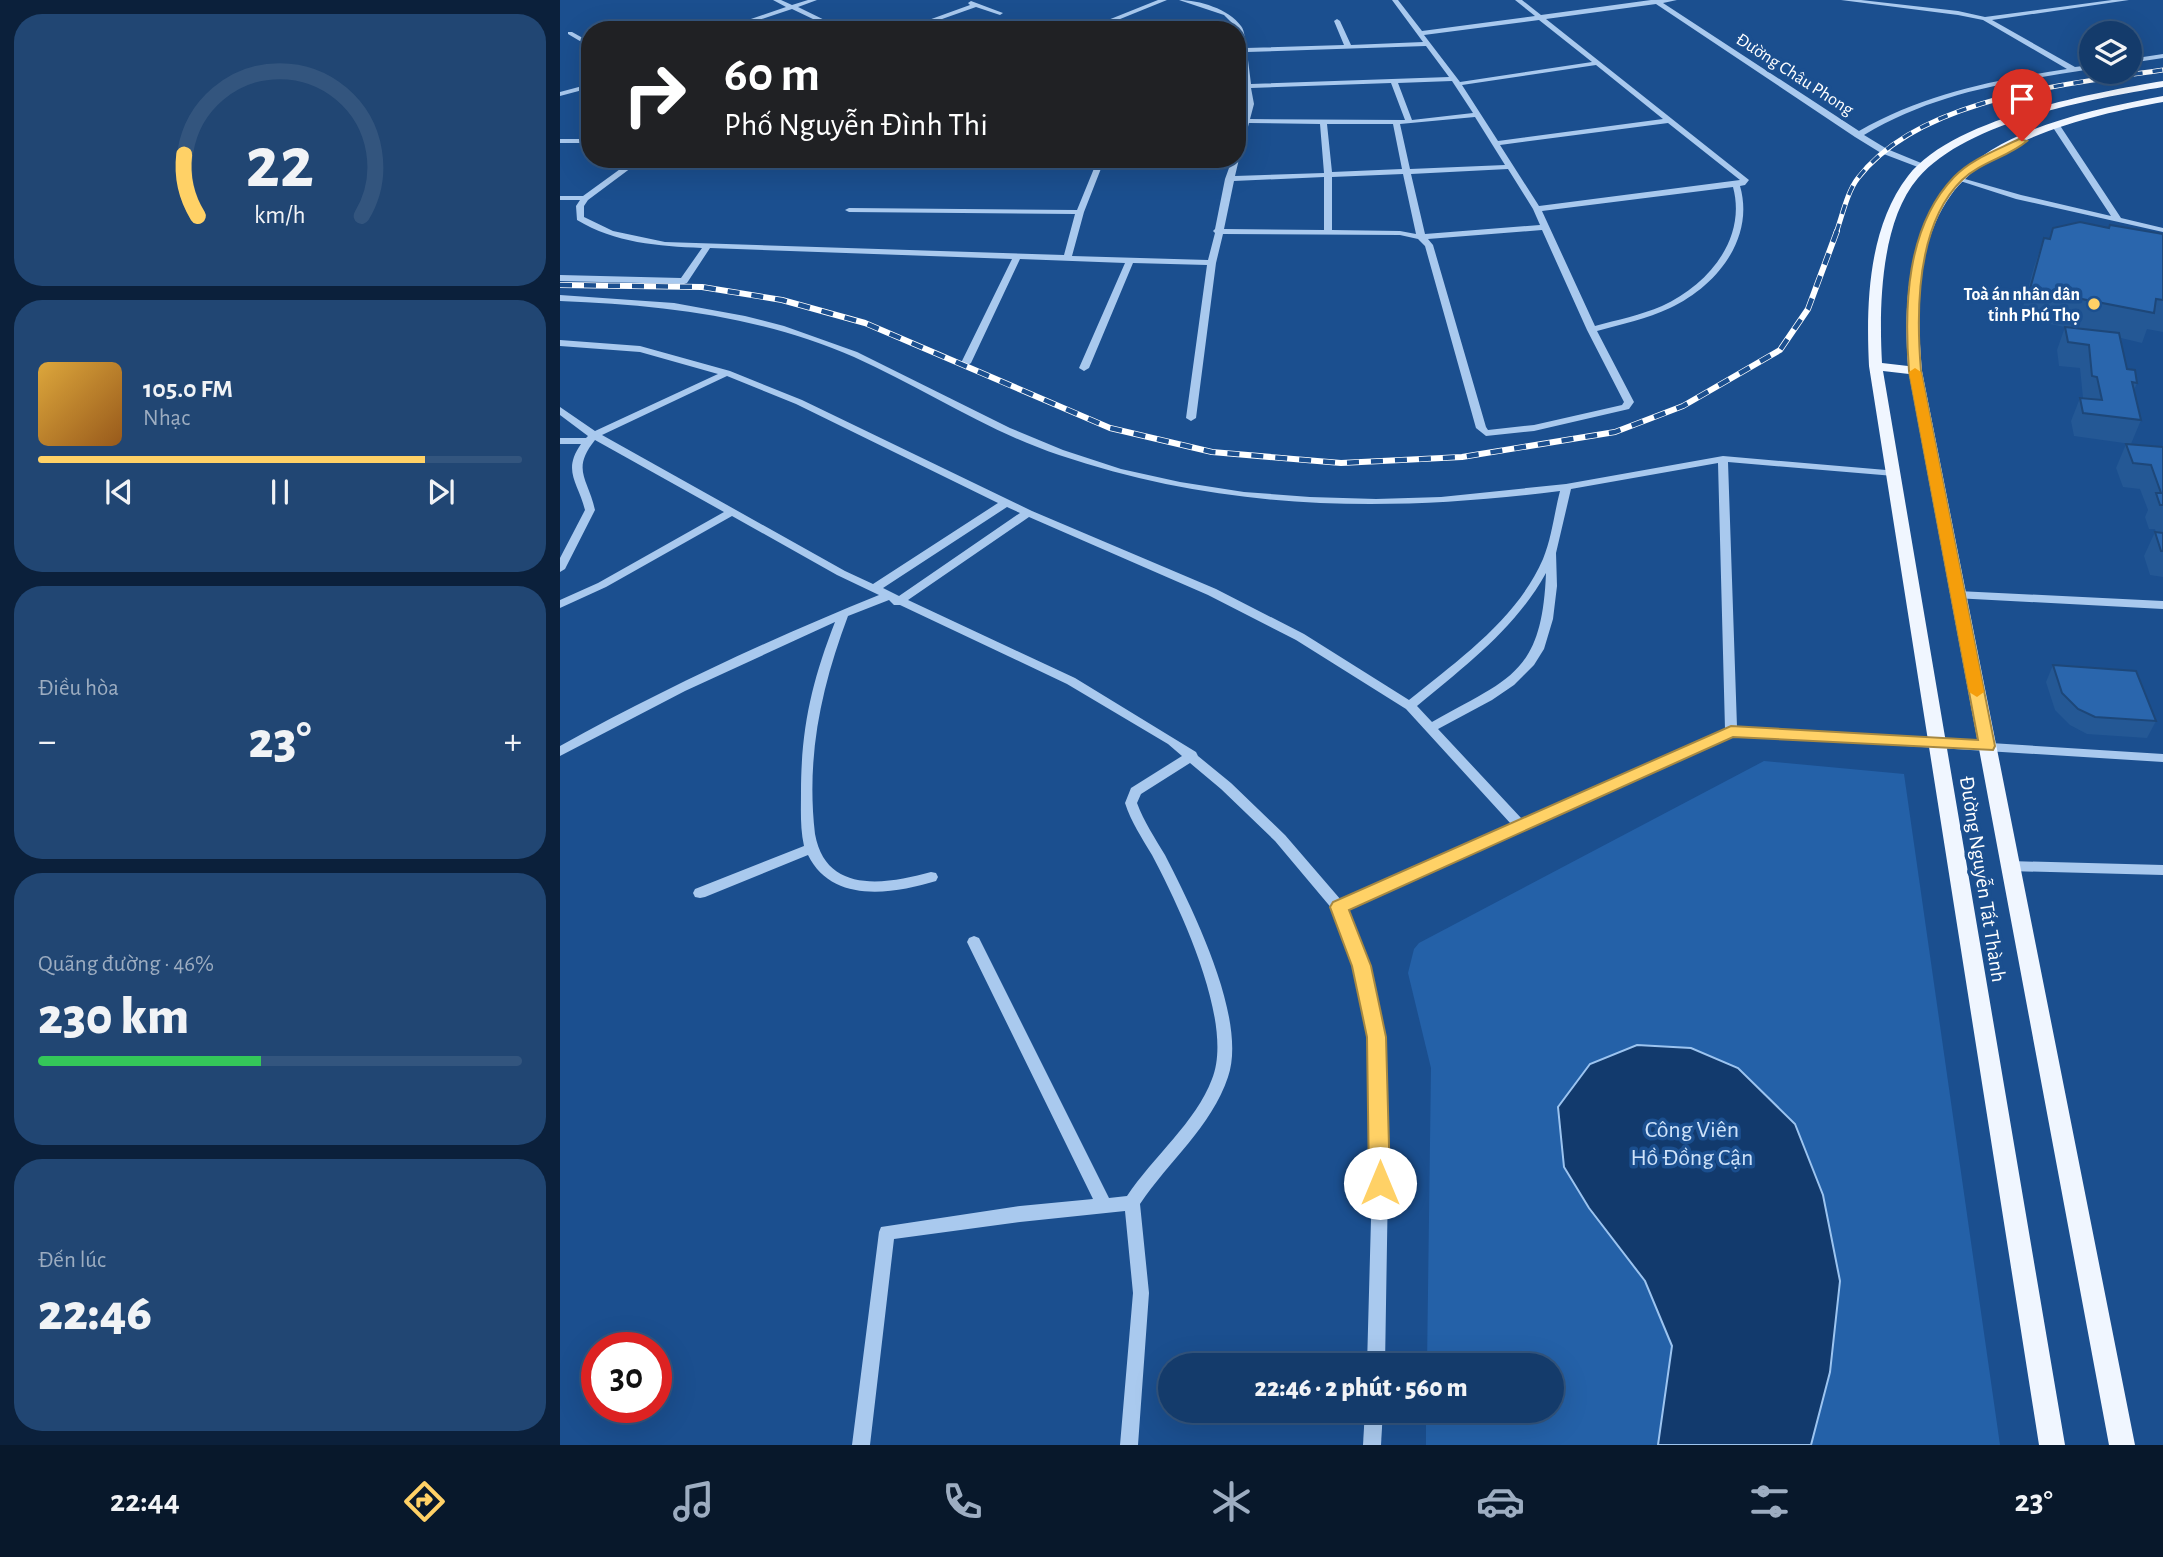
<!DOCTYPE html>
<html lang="vi">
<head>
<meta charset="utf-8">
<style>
	:root { --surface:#143b6b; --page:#214673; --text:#f1f3f6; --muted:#9dadc1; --line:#33557e; --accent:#ffd166 }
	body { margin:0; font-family:"Alegreya Sans",sans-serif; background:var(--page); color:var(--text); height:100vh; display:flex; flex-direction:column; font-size:26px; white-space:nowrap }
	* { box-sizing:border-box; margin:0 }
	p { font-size:23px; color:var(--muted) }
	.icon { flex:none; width:38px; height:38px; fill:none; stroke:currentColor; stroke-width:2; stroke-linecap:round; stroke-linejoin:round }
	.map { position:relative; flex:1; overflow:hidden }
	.side { display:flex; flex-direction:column; gap:14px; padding:14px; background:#0b203b; width:560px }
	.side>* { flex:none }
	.guide { position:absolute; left:21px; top:21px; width:665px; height:147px; border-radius:28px; box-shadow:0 7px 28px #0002,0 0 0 2px var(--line); background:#202124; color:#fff; overflow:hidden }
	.controls { position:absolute; left:1519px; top:21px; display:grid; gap:14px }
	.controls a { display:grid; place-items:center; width:63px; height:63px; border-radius:50%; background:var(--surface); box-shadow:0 7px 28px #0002,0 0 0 2px var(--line); font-size:35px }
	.speed { position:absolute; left:21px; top:1332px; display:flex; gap:14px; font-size:35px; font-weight:700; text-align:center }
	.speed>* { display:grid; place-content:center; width:91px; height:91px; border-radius:50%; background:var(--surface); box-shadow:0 7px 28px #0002,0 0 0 2px var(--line); line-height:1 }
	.speed .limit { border:10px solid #d22; background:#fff; color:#111 }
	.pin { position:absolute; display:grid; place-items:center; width:60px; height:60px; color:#fff; margin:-72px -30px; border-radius:50% 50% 50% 0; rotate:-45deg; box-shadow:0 0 7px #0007 }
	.pin .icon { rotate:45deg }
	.me { position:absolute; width:77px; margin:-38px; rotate:0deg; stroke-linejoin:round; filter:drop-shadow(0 0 5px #0008) }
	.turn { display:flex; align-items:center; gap:24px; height:147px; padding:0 28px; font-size:32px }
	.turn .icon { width:91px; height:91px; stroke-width:2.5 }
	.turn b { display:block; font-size:49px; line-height:60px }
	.big { font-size:52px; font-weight:800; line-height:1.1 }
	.side .card { flex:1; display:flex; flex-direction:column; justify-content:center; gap:10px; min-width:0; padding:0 24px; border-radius:28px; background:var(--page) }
	.side .dial { align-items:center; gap:0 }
	.dial svg { height:182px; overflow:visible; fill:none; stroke:var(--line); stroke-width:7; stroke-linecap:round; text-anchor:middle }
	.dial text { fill:var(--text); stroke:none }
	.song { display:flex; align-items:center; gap:21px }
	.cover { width:84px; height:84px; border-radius:10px; background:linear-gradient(135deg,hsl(40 70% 55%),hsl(30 70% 35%)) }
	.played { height:7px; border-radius:4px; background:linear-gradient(90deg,var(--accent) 80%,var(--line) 80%) }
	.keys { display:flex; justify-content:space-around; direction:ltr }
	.heat { display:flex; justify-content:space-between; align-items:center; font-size:38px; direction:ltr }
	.charge { height:10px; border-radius:5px; background:linear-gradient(90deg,#34c759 46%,var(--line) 0) }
	.trip { position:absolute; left:598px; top:1353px; width:406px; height:70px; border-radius:35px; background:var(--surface); box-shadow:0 7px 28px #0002,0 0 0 2px var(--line); font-weight:800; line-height:70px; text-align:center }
	.tabs { display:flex; height:112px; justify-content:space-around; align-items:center; background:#08182b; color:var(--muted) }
	.tabs .icon { width:49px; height:49px }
	.tabs .active { color:var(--accent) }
	.tabs b { font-size:32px; color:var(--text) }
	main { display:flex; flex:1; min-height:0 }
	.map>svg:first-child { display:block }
</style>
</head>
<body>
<main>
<section class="side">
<div class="card dial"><svg viewBox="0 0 100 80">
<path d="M14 69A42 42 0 1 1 86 69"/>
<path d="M14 69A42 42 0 0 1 8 42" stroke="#ffd166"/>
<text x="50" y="56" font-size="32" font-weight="700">22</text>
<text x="50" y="72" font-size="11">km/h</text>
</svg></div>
<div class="card">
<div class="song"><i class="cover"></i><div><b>105.0 FM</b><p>Nhạc</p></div></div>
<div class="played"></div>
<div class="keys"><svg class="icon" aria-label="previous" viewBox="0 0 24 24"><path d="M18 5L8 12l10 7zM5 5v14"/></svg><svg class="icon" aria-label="pause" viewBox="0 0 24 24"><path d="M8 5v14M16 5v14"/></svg><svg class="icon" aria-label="next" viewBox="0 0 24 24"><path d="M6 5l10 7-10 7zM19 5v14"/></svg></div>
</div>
<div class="card"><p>Điều hòa</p>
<div class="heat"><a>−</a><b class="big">23°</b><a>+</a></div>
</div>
<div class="card"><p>Quãng đường · 46%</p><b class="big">230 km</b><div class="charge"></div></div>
<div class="card"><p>Đến lúc</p><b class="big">22:46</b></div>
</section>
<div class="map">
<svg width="1603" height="1445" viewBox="0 0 1603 1445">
	<rect width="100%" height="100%" fill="#1b4f8f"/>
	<path fill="#2461a8" d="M1204 761 1344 774 1440 1445H866V1411L992 1410V1365H867L871 1068 848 973 854 949 859 943Z"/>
	<path fill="#123a6d" stroke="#9cc4f0" stroke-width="2" d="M1077 1045 1131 1048 1178 1068 1235 1124 1263 1195 1280 1281 1270 1372 1251 1445H1098L1112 1346 1085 1281 1029 1208 1004 1167 998 1107 1030 1064Z"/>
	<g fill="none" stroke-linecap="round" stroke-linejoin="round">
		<g fill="#a9c9ee" fill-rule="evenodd">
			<path d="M213 0H221L232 5 248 0H257L238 7 285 30H276L232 9 169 30H159L226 7Z"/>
			<path d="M598 0H607L533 30H523Z"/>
			<path d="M619 0C639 0 669 9 681 26 685 31 685 41 686 48L784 45 774 21 777 19 780 21 791 45 863 42 832 0H838L862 31 975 16 955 0H962L981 15 1091 0H1117L1103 3 1299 131C1364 94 1434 80 1507 69L1423 20 1398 15 1281 0H1301L1398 11 1425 17 1552 0H1569L1432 20 1515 67 1531 65V69C1450 82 1376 92 1304 135L1327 149 1366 165V169H1363L1321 153 1295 137 1096 4 986 19 1189 180 1185 185 1180 186C1195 238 1157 286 1110 308 1087 319 1062 324 1037 331L1074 402 1069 409 974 431 926 436 916 428 865 246 858 239 840 235 663 234 656 263 636 418 631 421 626 418 647 265 573 263 529 368 524 371 519 368 565 263 460 259 411 363 406 366 401 363 452 259 150 248 127 283 124 284 0 281V275L121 278 142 248C98 246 55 243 17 220L16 206 20 200H0V196H23L74 159H83L28 200 24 206V217L53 231 105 242 504 255 515 214 289 212 285 210 289 208 517 210 535 166 282 161 278 159 537 161 540 160 543 161 670 164 671 159H677V157L679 159 675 176 764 173 760 124 689 123 681 153 677 155V138L686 104 677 28 664 15ZM979 20 1032 62 900 82 864 35ZM866 46 889 77 691 84 687 52ZM1036 65 1103 119 938 141 902 85ZM892 81 913 113 852 120 838 83ZM831 83 845 120 690 119 694 104 691 88ZM915 117 945 165 850 169 840 124ZM1108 123 1180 180 979 206 940 145ZM767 124H833L842 169 772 172ZM542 166 669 168 665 179 655 229 653 231 655 233 648 260 512 256 524 212ZM948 169 973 209 980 225 865 234 851 174ZM843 174 856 234 840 231 772 230V177ZM764 177V230L664 229 674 181ZM1173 187C1187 239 1148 285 1102 306 1081 315 1057 320 1035 326L982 211ZM982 230 1027 330 1064 402 1062 405 974 425 928 430 926 427 873 245 868 239Z"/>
			<path d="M411 1 443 13 440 15 416 7 351 30H341L410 5 408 3Z"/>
			<path d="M8 32H12L30 42V47L8 34Z"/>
			<path d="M1603 54V58L1570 63V59Z"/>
			<path d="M30 84V88L0 96V92Z"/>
			<path d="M1493 124H1499L1561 218 1603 228V232L1456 199 1394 179 1398 177 1461 195 1551 216 1492 126Z"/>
			<rect x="0" y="139" width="30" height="4"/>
			<path d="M0 295 114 303 185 316 224 326 297 352 450 428 503 450 561 469 620 482 684 492 750 497 816 499 881 497 1006 484 1163 456 1338 471V475L1334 476 1168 462 1177 727 1603 754V762L1172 735 787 909 809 966 824 1036 828 1183 825 1365H807L812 1183 810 1036 795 966 773 910 715 841 661 789 630 763 581 794 577 803C584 822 595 838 605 855 632 908 688 1019 668 1077 652 1126 608 1162 580 1204L589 1293 578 1445H560L573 1293 565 1211 460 1222 334 1239 310 1445H292L319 1232 321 1227 460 1206 533 1199 407 942 409 938 414 936 419 938 549 1198 567 1196C593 1157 636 1122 652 1079 675 1023 619 906 592 855 582 838 571 822 565 803L571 788 622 756 608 744 507 684 340 605H334L329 600 288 616C261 688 246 757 255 834 266 895 327 884 371 872L376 873 378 877 376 881C333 894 272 904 248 855L145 897 140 898 135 897 133 893 135 889 244 846C240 828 241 810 241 792 241 728 252 681 275 622L125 691 0 756V746C103 689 210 639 319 595L277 575 172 516 46 587 0 608V600L38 583 164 512 35 440C11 470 28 478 35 510L5 569 0 572V558L25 510C18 482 2 471 21 444H0V438H26L28 436 0 415V407L35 431 158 374 80 352 0 346V340L80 346 170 371 242 400 472 511 656 589 744 634 849 700C898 660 957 619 983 559 992 537 994 514 1000 491 827 513 665 511 499 455 427 431 363 388 294 357 201 316 101 305 0 301ZM167 376 236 404 438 503 313 584 285 571 42 435ZM1158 463 1165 729 962 819 878 729 932 700 954 685 974 665 984 649 993 619 997 586 996 553 1011 489ZM447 507 460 513 339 596 323 588ZM469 517 648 595 736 640 846 709 951 824 781 900 725 835 671 783 638 756 636 752 515 678 348 600ZM986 573C982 674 950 678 872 722L857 706C905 666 955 629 986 573Z"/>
			<path d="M1398 591 1603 601V609L1394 598 1392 595Z"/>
			<path d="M1450 861 1603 865V875L1450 871 1445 870 1443 866 1445 862Z"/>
			<path d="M805 1410H823L821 1445H803Z"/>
		</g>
		<path fill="#f0f6ff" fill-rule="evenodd" d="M1603 81V87C1531 99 1407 121 1358 178 1320 222 1319 309 1322 363L1348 366C1333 170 1430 128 1603 96V102C1537 114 1433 137 1391 195 1355 245 1357 313 1362 371L1575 1445H1549L1349 374 1323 371 1505 1445H1479L1309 366C1306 304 1308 228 1348 176 1393 118 1532 93 1603 81Z"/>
		<g stroke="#fff" stroke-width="5">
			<path id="rail-far1" d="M1276 233C1282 217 1287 192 1298 178 1360 97 1509 84 1603 70"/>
		</g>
		<g stroke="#fff" stroke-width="6">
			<path id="rail" d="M0 285 142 287 222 300 305 323 550 428 652 452 781 463 902 457 1055 432 1123 406 1220 350 1248 309 1277 231"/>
		</g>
		<use href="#rail-far1" stroke="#1b4f8f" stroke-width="3.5" stroke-dasharray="10" stroke-linecap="butt"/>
		<use href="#rail" stroke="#1b4f8f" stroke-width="4.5" stroke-dasharray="12" stroke-linecap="butt"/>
	</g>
	<g fill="#245895">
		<path d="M1549 227 1603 234V332L1587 329 1582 343 1561 338 1567 369 1577 383 1574 390 1581 420 1571 444 1514 436 1511 421 1520 398H1523L1520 368 1499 366 1497 350 1505 327 1460 318 1474 267 1484 238 1489 239Z"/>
		<path d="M1566 444 1603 447V577L1590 575 1584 556 1595 532H1596L1595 529H1589L1585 517 1588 510 1580 489 1563 487 1556 468Z"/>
		<path d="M1493 665 1596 721 1587 738 1527 734 1510 725 1495 710 1486 682Z"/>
	</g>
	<g fill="#2a66ad" stroke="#1d4779" stroke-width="2">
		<path d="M1520 222 1549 228 1550 225 1603 234V300L1596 299 1594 313 1470 289 1484 238 1490 239 1493 228Z"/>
		<path d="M1505 327 1559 333 1567 369 1575 370 1577 383 1572 382 1581 420 1523 413 1520 398 1542 400 1537 377 1532 376 1529 345 1508 342Z"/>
		<path d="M1566 444 1603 447V505H1600L1596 493H1601L1591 465 1573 463Z"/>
		<path d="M1595 532 1603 533V551H1601Z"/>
		<path d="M1493 665 1576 671 1596 721 1535 717 1518 709 1502 693Z"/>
	</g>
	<path fill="#ffd166" stroke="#a68842" stroke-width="2" d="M1459 139 1467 141C1448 157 1421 162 1402 180 1356 225 1356 312 1361 371L1435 746 1433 750 1173 737 789 910 811 966 826 1037 830 1183 827 1190 820 1192 812 1190 809 1183 807 1037 792 966 770 907 773 902 1171 726 1418 740 1349 371C1344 307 1346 227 1394 177 1411 159 1437 150 1459 139Z"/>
	<path fill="#f59e0b" d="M1355 368 1361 372 1424 692 1417 697 1409 692 1349 372Z"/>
	<circle fill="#ffd166" stroke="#1b4f8f" stroke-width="2.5" cx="1534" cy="304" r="7"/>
	<g text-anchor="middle" stroke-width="7" stroke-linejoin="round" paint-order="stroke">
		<g font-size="18" fill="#fff" stroke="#1b4f8f">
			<text transform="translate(1235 74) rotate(33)" y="6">Đường Châu Phong</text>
		</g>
		<g font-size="18" font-weight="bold" fill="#fff" stroke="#1b4f8f" text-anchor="end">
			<text x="1520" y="300">Toà án nhân dân<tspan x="1520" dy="21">tỉnh Phú Thọ</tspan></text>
		</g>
		<g font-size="21" fill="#fff" stroke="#1b4f8f">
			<text transform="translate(1423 879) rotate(81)" y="7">Đường Nguyễn Tất Thành</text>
		</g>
		<g font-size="24" fill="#cfe3fa" stroke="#1b4f8f">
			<text x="1132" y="1137">Công Viên<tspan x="1132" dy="28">Hồ Đồng Cận</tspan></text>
		</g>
	</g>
</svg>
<div class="controls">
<a><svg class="icon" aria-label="layers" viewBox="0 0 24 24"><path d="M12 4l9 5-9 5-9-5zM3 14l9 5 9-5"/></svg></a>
</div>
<div class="speed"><div class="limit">30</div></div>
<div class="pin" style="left:1462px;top:141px;background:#d93025"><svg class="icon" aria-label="arrive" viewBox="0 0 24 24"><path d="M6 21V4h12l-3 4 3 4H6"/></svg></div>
<svg class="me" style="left:820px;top:1183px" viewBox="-20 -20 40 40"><circle r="19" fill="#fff"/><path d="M0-13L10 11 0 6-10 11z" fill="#ffd166"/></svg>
<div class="trip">22:46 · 2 phút · 560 m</div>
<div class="guide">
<div class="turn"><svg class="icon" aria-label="right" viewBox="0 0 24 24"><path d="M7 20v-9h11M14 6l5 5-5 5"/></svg><div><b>60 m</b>Phố Nguyễn Đình Thi</div></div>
</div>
</div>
</main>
<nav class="tabs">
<b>22:44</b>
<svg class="icon active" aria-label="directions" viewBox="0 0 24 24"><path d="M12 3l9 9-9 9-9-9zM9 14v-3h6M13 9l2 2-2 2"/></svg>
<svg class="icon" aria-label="music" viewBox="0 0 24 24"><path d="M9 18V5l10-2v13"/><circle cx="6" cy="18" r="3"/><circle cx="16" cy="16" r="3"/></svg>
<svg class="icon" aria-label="phone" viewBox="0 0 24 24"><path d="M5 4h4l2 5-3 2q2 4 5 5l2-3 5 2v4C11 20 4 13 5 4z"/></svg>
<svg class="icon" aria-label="climate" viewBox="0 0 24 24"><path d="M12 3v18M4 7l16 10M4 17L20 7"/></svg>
<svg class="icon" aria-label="car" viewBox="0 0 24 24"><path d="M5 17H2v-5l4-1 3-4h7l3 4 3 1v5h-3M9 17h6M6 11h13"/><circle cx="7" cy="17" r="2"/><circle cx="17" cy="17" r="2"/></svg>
<svg class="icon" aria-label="filters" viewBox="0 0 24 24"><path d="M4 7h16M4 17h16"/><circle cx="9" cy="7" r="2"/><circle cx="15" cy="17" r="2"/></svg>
<b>23°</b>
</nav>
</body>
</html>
